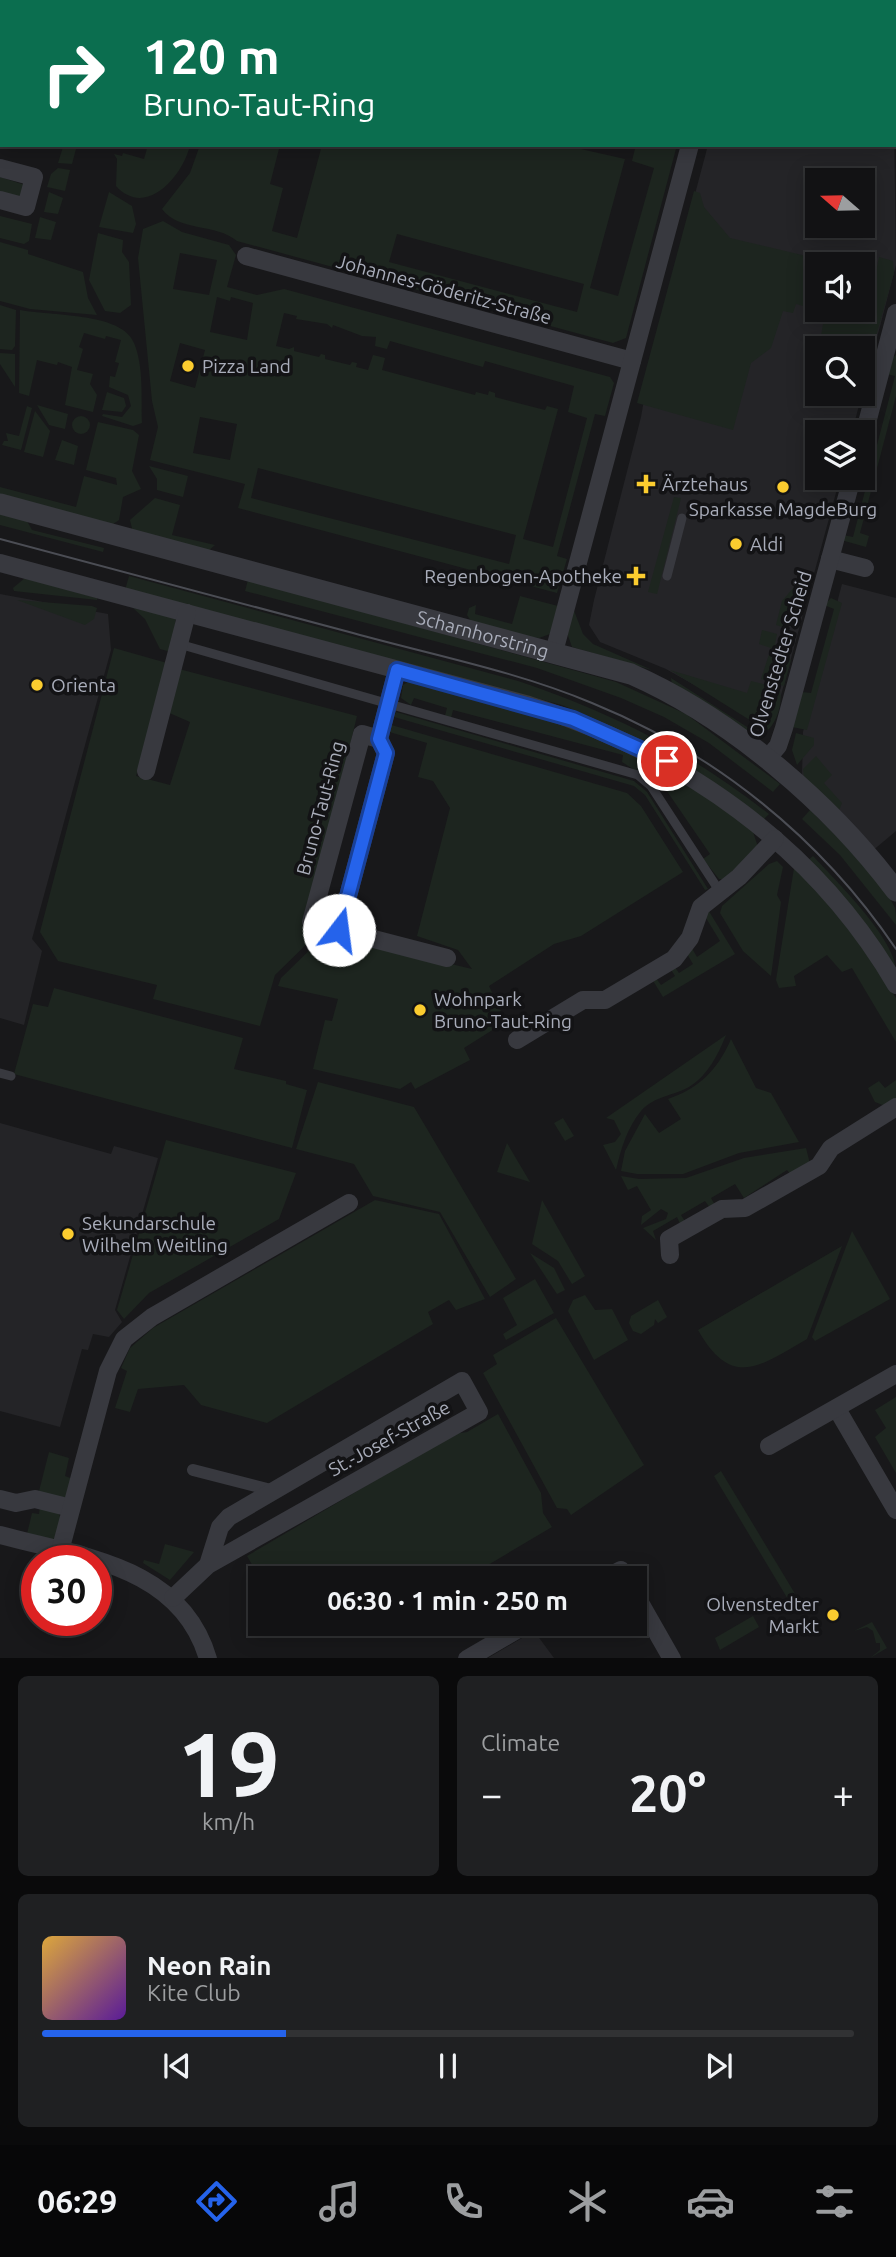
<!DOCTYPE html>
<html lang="en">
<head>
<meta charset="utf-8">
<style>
	:root { --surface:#121214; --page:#1f2022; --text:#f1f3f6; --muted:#9c9ea0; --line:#313234; --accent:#2563eb }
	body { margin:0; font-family:Ubuntu,sans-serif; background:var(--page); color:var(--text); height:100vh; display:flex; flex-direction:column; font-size:26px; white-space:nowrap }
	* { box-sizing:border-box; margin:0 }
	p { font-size:23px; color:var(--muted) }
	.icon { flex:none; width:38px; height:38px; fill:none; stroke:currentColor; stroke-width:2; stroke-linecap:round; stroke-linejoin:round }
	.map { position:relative; height:1658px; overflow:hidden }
	.side { display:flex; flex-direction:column; gap:18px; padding:18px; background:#0a0a0b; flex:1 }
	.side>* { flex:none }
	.hud { position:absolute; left:0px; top:0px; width:896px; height:147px; box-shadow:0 4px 18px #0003,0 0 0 2px var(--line); background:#0b6e4f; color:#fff; overflow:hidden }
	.needle { width:46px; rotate:290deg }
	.controls { position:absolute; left:805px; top:168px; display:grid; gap:14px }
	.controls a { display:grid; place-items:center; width:70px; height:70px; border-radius:0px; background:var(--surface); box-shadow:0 4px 18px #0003,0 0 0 2px var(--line); font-size:35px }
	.speed { position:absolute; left:21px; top:1545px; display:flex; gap:14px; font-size:35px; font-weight:700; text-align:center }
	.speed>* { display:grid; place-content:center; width:91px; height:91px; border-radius:50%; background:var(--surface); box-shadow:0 4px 18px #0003,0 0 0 2px var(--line); line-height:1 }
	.speed .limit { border:10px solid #d22; background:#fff; color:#111 }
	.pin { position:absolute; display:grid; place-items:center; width:60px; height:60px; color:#fff; margin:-30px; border:4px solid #fff; border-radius:50%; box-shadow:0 2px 7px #0007 }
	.me { position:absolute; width:77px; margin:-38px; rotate:15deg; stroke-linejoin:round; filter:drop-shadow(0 0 5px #0008) }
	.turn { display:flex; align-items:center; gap:24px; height:147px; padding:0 28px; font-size:32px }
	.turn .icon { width:91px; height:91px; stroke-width:2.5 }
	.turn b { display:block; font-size:49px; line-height:60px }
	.big { font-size:52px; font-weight:700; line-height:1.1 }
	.side .card { flex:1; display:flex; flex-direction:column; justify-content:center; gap:10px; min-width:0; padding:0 24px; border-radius:10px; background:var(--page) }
	.side .dial { align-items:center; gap:0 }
	.dial b { font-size:91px; line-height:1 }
	.song { display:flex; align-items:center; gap:21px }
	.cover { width:84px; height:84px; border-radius:10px; background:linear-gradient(135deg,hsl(40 70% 55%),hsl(270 70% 35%)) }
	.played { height:7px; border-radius:4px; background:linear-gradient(90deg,var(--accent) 30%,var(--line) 30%) }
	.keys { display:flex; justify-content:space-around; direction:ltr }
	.heat { display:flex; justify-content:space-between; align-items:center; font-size:38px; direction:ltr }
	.side .tiles { flex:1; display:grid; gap:18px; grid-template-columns:1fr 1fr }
	.card:last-child { grid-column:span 2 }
	.trip { position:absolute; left:248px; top:1566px; width:399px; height:70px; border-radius:0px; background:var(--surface); box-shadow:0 4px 18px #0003,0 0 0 2px var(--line); font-weight:700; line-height:70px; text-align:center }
	.tabs { display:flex; height:112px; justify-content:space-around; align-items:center; background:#070708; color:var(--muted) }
	.tabs .icon { width:49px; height:49px }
	.tabs .current { color:var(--accent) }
	.tabs b { font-size:32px; color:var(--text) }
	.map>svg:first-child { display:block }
</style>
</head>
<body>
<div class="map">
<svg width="896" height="1659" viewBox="0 0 896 1659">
	<rect width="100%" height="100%" fill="#18181a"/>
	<g fill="#242427" fill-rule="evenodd">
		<path d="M894 119 896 265 863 391V348H817V394H862L852 432H817V478H840L774 721 769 727 666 669 600 642 589 625 594 600 641 417 651 360 708 145H894ZM817 180H863V226H817ZM817 264H863V310H817Z"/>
		<path d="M842 584 896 598V831L871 852 802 777 803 732Z"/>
		<path d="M0 594 108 614 111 650 32 939 42 951 24 1025 0 1018Z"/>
		<path d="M0 1123 111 1154 114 1146 158 1158 115 1310 122 1322 109 1337 93 1334 88 1350 82 1349 60 1427 0 1411Z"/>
		<path d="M534 1631 554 1658H488Z"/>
	</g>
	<g fill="#1d251f" fill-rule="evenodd">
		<path d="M443 0H716L442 2Z"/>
		<path d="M746 0H896V112L894 2Z"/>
		<path d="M148 145H190C183 176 146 219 116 186L117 159 114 154 122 156 123 153 144 159Z"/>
		<path d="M200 145H280L270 184 283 188 272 231 297 238 322 145H563L625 159 590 288 618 296 654 168 632 161 636 145H677L626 338 613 343 237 241C216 223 179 232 162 209L190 173ZM397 234 584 284 577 312 389 262Z"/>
		<path d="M63 147 76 149 72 164 58 163Z"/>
		<path d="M58 168 70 170 65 191 47 187 51 174Z"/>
		<path d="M0 177 25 185 22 197 0 193Z"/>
		<path d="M694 191 700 193 704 207 730 238 840 264H817V310H863V270L876 272 879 257 893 261 894 273 869 361 863 360V348H819L825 312 796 304 793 313 783 311 771 348 751 363 733 430 637 403Z"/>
		<path d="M49 192 63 198 58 214 44 212Z"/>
		<path d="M109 192 132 206 136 224 133 233 99 227Z"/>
		<path d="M0 216 32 224 29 241 24 244 0 238Z"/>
		<path d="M40 217 56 222 51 240 35 238Z"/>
		<path d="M163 221 182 232 229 245 236 255 227 287 257 295 284 289 610 377 614 383 605 416 595 414 557 556 567 559 557 593 523 584 527 572 516 569 512 581 238 508 245 484 150 460 158 427 152 401 138 258 143 229ZM180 253 217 260 209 295 173 289ZM217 297 230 301 231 297 253 303 247 340 210 332ZM284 313 297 316 296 319 327 324 332 328 333 325 362 336 376 337 375 346 387 349 390 341 483 367 485 361 574 386 568 412 587 418 553 547 523 539 558 409 547 406 545 410 495 397V393L489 391 488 395 476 392 475 395 382 370 385 358 373 355 368 370 356 367 357 363 352 362 350 365 325 359V355L321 354 319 357 294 351V347L289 349 276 346ZM180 343 205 350 195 388 170 381ZM200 417 237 424 230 460 193 453ZM258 468 516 535 509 564 251 498Z"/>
		<path d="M98 233 123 240 122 252 129 262 131 305 120 313 105 311 89 280Z"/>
		<path d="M0 242 28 250V254L83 272 88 298 97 315 30 309 0 301Z"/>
		<path d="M0 305 16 310 15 346 12 350 0 349Z"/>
		<path d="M20 310C49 316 122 312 134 343 144 367 141 398 142 423L133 426 102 416 103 414 122 417 131 406 128 395 109 387 110 376 115 377 119 363 115 362 121 340 106 336 105 339 84 333 79 347 83 349 77 370 93 374 90 384 97 395 93 412 65 405 72 367 58 362 57 365 37 360 29 396 19 393Z"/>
		<path d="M0 353 15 354V387L0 364Z"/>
		<path d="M896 355V396L860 533 869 536 866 547 841 540 843 535 853 537 895 376 886 374 891 358Z"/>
		<path d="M107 392 124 398 126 406 122 412 102 410Z"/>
		<path d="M37 405 68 414 65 429 49 425Z"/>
		<path d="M27 406 32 408 21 450 2 445 4 441H8L6 433 19 436Z"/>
		<path d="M35 411 50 431 43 457 24 452Z"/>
		<circle cx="81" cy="425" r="9"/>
		<path d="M98 422 133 430 139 435 132 471 141 489 123 497 119 520 110 526 0 497V487L76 507 84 476 117 485 116 478 86 470Z"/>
		<path d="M62 440 78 446 74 465 55 460Z"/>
		<path d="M149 466 188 476 183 497 157 490V479Z"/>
		<path d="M674 497 681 498 657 594 648 592Z"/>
		<path d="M155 498 180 505 172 535 215 545 208 551 133 532 130 520Z"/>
		<path d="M0 514 27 521 32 530 104 548 103 552 0 525Z"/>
		<path d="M806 573 796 615 790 614 786 628 776 625 782 601Z"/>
		<path d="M129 576 518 681C615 714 688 751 769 814L763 820C700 772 635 735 562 705L125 590Z"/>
		<path d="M25 578 97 598V600L14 591 13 588Z"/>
		<path d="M248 580 616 682 686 714 780 784 773 792 709 743 664 717 621 698 537 668 245 591Z"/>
		<path d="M520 596 558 606 550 634 539 638 531 637 471 621 467 615 469 608 476 605 475 614 512 624Z"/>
		<path d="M831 598 842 603 807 730 792 727 802 692 811 693 834 609 824 605Z"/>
		<path d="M17 600 92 606 97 608 94 619 85 625Z"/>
		<path d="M133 608 176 618 171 652 160 649 145 619Z"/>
		<path d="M573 608 583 634 593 644 652 670 572 647 566 630Z"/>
		<path d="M762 630 777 634 775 644 780 646 783 636 788 637 783 656 791 660 784 686 761 679 771 648 759 644Z"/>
		<path d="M114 648 167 663 136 776 170 785 190 722 167 712 179 669 357 716 306 928 319 932 275 975 260 1026 153 999 157 985 58 961 40 932Z"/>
		<path d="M670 670 747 693 751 681 779 688C784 701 777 722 767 731Z"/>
		<path d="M671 678 761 736 756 738 672 685Z"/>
		<path d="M408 682 515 708 630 751 715 800 753 832 758 847 753 856 723 879H719L703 859 710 854 660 781 655 783 622 762 623 755 453 710 451 718 445 716 447 708 414 698 411 705 401 698 403 685Z"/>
		<path d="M396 712 634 781 647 792 708 889 705 890 645 795 634 786 394 717Z"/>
		<path d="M388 724 627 793 641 806 683 872 581 936 554 944 489 986 501 1011 496 1014 502 1024 464 1048 470 1060 415 1089 411 1082 400 1089 313 1069 325 1020 332 1021 338 999 278 986 281 978 326 934 472 969 458 950 417 936 450 808 433 781 418 777 427 743 386 731Z"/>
		<path d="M796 733 814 738V745L797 765 792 750Z"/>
		<path d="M816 756 832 775 824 783 842 803 838 813 804 778 803 769Z"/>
		<path d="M810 810C833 833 882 879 895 908 896 913 896 919 896 925L840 855 802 819Z"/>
		<path d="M813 856C835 880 896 939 896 971L807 861Z"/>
		<path d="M777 861 783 867 777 895 781 902 771 976 743 951 720 913 722 906 769 864Z"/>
		<path d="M794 868 845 919 896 998V1042L852 968 842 972 827 955 794 976 796 986 779 988 776 980Z"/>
		<path d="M707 908 735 954 663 997 652 979 655 977 661 985 675 976 670 968 674 966 679 973 693 964 686 952 690 945 697 957 720 941 703 913Z"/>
		<path d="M54 988 243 1038 234 1069 286 1081V1084L307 1090 292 1148 14 1074 33 1004 48 1007Z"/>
		<path d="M726 1035C718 1055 708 1075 689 1087 673 1096 654 1096 641 1111 627 1128 621 1149 616 1170L603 1145 615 1142 621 1134 614 1120 606 1118Z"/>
		<path d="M731 1039 756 1088 771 1093 799 1142 739 1153 683 1174H637L621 1171 625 1151 645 1114 659 1133 681 1119 668 1099C700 1088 718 1069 731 1039Z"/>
		<path d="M896 1080V1100L885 1106 875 1102 868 1088 879 1081 885 1088Z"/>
		<path d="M318 1082 414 1107 516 1279 490 1297 440 1212 373 1196 354 1164 296 1149Z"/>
		<path d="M563 1118 574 1136 565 1141 554 1123Z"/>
		<path d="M166 1140 296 1173 279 1219 149 1293 124 1319 117 1310Z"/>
		<path d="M507 1143 530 1182 497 1172Z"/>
		<path d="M806 1148 810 1164 792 1176 787 1170 744 1198 735 1184 711 1198 716 1207 711 1209 705 1201 681 1215 686 1223 681 1226 677 1217 653 1231 656 1240 643 1228 666 1219 668 1213 661 1209 641 1225 642 1216 651 1210 637 1186 628 1190 621 1176 639 1179 686 1178 744 1158Z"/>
		<path d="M375 1200 439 1214 485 1299 456 1310 449 1300 428 1312 433 1324 267 1423 201 1405 184 1385 138 1389 130 1412 115 1408 127 1371 121 1368 130 1348 153 1328Z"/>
		<path d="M542 1200 585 1276 572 1284 558 1261 532 1244Z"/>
		<path d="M852 1231 890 1299 815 1341 812 1337Z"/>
		<path d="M842 1246 807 1339C760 1366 732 1390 698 1330Z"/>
		<path d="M530 1253 554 1268 565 1290 557 1294Z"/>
		<path d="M535 1279 554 1313 506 1340 503 1334 517 1325 503 1298Z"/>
		<path d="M585 1295 595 1310 612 1309 628 1340 594 1360 568 1311 573 1300Z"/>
		<path d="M658 1300 667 1317 658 1323 655 1319 654 1325 641 1334 633 1331 629 1323 631 1316Z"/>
		<path d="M556 1318 644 1465 571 1515 567 1509 557 1508 483 1373 497 1364 493 1355Z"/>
		<path d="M896 1397V1473L875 1437 886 1428 875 1410Z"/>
		<path d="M498 1414 541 1493 543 1513 552 1527 466 1578 261 1580 247 1556 454 1434 467 1432Z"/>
		<path d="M49 1452 69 1458 65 1476 73 1479 69 1494 61 1501 38 1495Z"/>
		<path d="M721 1471 800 1602 792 1606 714 1476Z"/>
		<path d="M40 1506 57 1511 62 1520 57 1537 50 1541 27 1534 32 1513 39 1514Z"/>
		<path d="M165 1544 194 1552 170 1580 143 1563 144 1560 159 1564Z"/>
		<path d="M753 1616 759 1627 720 1650 715 1638Z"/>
		<path d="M872 1622 887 1648 870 1658 880 1650V1643H876L873 1631 867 1627 854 1631Z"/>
	</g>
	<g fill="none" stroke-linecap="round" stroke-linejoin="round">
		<g stroke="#38393f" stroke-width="9">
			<path d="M667 576 682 518"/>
			<path d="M179 644 638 775 651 786 720 892"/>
			<path d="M0 1073 11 1076"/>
		</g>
		<path stroke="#38393f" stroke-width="12" d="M193 1470 271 1490"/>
		<g stroke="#38393f" stroke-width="18">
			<path d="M728 2V0"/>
			<path d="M0 168 34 177 26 207 0 200"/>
			<path d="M246 256 632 361"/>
			<path d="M863 438 896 313"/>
			<path d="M830 559 865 568"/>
			<path d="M0 563 529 705C681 752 815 846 896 985"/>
			<path d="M554 652 690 145"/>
			<path d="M397 670 379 739 386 753 339 930 447 958"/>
			<path d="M767 759 778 746 784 728 852 478"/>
			<path d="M146 771 187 613"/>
			<path d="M339 930 311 922 362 734 379 739"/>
			<path d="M517 1040 583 1000H605L674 959 690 938 701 907 739 877 775 839"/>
			<path d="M670 1255 669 1239 722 1209 745 1208 819 1166 831 1148 896 1107"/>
			<path d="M837 1409 896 1510"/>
			<path d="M769 1446 896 1374"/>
			<path d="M0 1499 16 1503 35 1499 71 1508"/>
			<path d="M0 1535C80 1557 181 1565 208 1659"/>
			<path d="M60 1551 108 1371 124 1339 152 1317 349 1203"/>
			<path d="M606 1578 621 1570 626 1578"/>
			<path d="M635 1594 672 1659"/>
			<path d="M173 1598 208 1565 479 1412 462 1381 229 1517 220 1527 208 1565"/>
			<path d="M467 1659 527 1624"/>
		</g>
		<path stroke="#38393f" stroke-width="21" id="s1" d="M0 504 631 674C731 718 831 804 896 891"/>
		<path stroke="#4b4d54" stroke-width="2" d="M0 539C117 571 235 602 353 633 432 655 516 671 592 703 715 753 821 838 896 949"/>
	</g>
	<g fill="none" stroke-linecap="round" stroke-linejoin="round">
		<g stroke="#184099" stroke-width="18">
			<path id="route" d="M339 930 386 753 379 739 397 670 573 719 667 761"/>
		</g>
		<use href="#route" stroke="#2563eb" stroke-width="12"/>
	</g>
	<g fill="#fbcc2f" stroke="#131315" stroke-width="2.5">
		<circle cx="188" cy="366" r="7"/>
		<path d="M642.5 473.5h7v7h7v7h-7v7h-7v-7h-7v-7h7z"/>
		<circle cx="783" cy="487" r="7"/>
		<circle cx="736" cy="544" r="7"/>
		<path d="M632.5 565.5h7v7h7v7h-7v7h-7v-7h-7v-7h7z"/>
		<circle cx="37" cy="685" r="7"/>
		<circle cx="420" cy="1010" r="7"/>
		<circle cx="68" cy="1234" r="7"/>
		<circle cx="833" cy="1615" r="7"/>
	</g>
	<g text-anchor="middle" stroke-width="7" stroke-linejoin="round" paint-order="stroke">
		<g font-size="19" fill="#a9adba" stroke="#131315">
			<text transform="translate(444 289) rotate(15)" y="7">Johannes-Göderitz-Straße</text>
			<text dy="7" stroke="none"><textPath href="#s1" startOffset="500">Scharnhorstring</textPath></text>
			<text transform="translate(780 654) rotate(-73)" y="7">Olvenstedter Scheid</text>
			<text transform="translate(320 808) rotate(-75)" y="7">Bruno-Taut-Ring</text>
			<text transform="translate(389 1438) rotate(-29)" y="7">St.-Josef-Straße</text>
		</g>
		<g font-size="19" fill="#a9adba" stroke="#131315" text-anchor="start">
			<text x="202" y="373">Pizza Land</text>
			<text x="662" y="491">Ärztehaus</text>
			<text x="783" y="516" text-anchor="middle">Sparkasse MagdeBurg</text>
			<text x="750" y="551">Aldi</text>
			<text x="622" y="583" text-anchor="end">Regenbogen-Apotheke</text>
			<text x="51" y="692">Orienta</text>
			<text x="434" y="1006">Wohnpark<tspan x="434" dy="22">Bruno-Taut-Ring</tspan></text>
			<text x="82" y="1230">Sekundarschule<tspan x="82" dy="22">Wilhelm Weitling</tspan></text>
			<text x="819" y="1611" text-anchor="end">Olvenstedter<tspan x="819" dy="22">Markt</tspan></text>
		</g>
	</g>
</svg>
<div class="controls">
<a><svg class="needle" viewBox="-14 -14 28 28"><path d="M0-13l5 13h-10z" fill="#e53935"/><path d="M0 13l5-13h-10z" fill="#9c9ea0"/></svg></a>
<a><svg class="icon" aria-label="sound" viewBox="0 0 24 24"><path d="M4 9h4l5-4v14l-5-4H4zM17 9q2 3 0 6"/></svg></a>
<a><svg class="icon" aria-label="search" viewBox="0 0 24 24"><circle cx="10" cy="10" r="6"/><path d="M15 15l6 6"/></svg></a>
<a><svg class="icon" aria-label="layers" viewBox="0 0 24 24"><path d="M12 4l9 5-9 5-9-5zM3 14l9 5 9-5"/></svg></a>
</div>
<div class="speed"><div class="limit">30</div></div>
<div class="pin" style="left:667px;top:761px;background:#d93025"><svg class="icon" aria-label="arrive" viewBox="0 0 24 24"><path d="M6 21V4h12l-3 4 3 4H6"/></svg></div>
<svg class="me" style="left:339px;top:930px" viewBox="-20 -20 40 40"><circle r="19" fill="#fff"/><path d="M0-13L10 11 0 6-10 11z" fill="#2563eb"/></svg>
<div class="trip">06:30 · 1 min · 250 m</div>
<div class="hud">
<div class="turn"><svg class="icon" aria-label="right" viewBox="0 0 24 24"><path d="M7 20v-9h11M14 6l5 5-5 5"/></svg><div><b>120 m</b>Bruno-Taut-Ring</div></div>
</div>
</div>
<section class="side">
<div class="tiles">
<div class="card dial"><b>19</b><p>km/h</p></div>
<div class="card"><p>Climate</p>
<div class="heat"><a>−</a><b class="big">20°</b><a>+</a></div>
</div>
<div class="card">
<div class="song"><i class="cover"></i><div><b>Neon Rain</b><p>Kite Club</p></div></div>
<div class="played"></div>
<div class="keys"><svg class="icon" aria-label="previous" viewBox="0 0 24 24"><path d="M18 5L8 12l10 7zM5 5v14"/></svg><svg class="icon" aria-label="pause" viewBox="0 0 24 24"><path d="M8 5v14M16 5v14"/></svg><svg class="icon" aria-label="next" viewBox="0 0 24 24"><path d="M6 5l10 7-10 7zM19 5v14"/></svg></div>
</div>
</div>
</section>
<nav class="tabs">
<b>06:29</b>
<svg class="icon current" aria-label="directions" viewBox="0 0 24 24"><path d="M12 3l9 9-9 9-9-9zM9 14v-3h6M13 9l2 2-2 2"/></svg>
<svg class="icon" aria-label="music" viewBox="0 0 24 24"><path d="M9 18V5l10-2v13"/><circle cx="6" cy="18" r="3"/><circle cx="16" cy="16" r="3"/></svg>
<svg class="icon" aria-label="phone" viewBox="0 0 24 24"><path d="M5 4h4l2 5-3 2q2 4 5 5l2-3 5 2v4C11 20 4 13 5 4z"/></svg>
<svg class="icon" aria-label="climate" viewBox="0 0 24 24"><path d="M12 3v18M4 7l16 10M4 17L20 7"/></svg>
<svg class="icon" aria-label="car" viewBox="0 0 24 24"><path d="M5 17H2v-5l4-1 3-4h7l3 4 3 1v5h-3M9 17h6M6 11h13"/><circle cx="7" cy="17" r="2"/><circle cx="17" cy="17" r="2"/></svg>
<svg class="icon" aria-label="filters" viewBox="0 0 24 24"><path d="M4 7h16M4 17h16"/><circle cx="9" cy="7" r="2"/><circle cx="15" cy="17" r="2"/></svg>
</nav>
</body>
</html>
